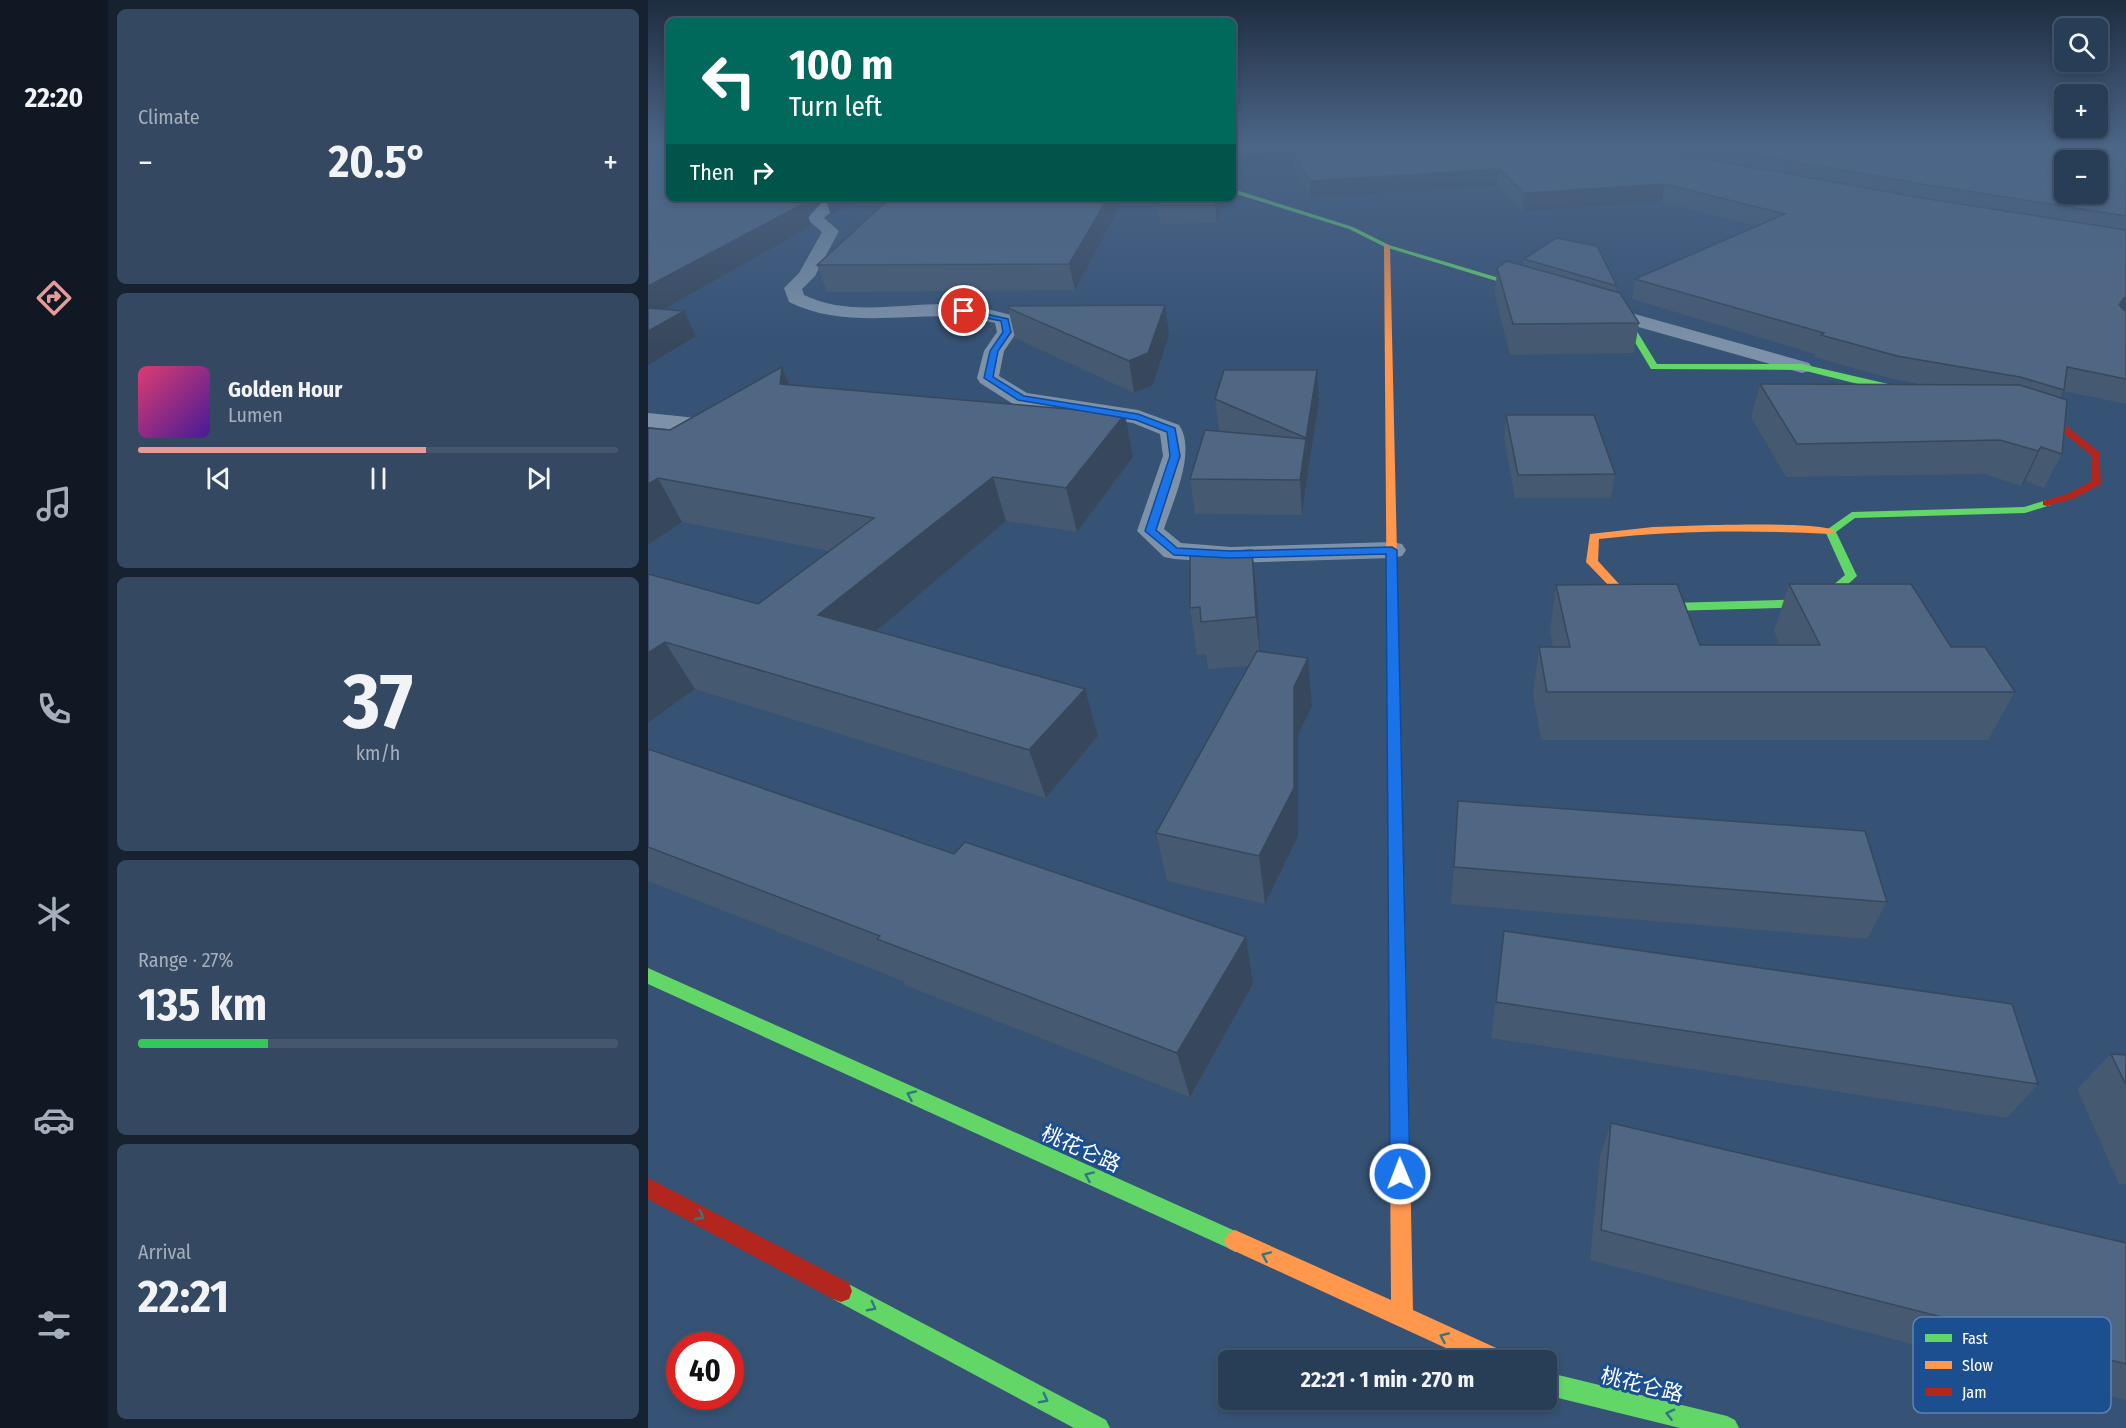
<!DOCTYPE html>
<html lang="en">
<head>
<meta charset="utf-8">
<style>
	:root { --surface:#283e57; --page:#344961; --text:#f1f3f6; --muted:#a5aeba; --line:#44576d; --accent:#e69b98 }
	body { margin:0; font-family:"Fira Sans Condensed","Noto Sans SC",sans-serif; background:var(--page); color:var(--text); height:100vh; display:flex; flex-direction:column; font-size:22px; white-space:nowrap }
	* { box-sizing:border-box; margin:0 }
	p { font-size:20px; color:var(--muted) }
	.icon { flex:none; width:33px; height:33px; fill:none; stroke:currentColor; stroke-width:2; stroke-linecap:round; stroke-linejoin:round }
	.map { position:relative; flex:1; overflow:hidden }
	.drawer { display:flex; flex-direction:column; gap:9px; padding:9px; background:#162230; width:540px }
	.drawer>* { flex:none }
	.banner { position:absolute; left:18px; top:18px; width:570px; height:183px; border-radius:9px; box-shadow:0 3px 9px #0003,0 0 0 2px var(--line); background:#00695c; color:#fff; overflow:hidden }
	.fabs { position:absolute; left:1406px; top:18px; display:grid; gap:12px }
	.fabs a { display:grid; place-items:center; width:54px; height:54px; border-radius:9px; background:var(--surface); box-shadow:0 3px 9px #0003,0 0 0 2px var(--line); font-size:30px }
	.speed { position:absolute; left:18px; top:1332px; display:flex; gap:12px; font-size:30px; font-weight:700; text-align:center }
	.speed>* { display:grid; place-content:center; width:78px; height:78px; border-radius:50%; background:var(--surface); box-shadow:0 3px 9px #0003,0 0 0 2px var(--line); line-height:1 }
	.speed .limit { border:9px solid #d22; background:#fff; color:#111 }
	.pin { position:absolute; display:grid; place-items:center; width:51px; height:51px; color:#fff; margin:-26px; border:3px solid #fff; border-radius:50%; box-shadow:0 2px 6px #0007 }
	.me { position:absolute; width:66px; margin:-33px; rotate:359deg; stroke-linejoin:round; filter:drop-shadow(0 0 4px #0008) }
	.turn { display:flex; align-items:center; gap:21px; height:126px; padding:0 24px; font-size:27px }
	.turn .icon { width:78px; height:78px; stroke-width:2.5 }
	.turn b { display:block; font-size:42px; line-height:51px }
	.then { display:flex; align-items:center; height:57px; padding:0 24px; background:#0003; gap:12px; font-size:22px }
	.big { font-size:45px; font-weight:700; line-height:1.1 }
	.drawer .tile { flex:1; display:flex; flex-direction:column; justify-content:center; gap:9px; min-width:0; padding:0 21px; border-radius:9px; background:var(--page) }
	.drawer .dial { align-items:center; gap:0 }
	.dial b { font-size:78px; line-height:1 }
	.song { display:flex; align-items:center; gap:18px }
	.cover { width:72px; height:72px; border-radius:9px; background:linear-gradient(135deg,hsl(340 70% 55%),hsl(260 70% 35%)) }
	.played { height:6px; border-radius:3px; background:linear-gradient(90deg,var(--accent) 60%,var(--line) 60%) }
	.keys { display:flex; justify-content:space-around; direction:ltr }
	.heat { display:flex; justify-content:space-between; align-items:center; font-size:33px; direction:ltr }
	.charge { height:9px; border-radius:4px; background:linear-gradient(90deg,#34c759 27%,var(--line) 0) }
	.trip { position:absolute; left:570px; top:1350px; width:339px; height:60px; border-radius:9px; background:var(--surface); box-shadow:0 3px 9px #0003,0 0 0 2px var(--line); font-weight:700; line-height:60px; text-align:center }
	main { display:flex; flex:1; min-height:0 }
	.tab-bar { display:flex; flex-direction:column; width:108px; justify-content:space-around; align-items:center; background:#101923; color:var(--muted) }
	.tab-bar .icon { width:42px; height:42px }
	.tab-bar .active { color:var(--accent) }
	.tab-bar b { font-size:27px; color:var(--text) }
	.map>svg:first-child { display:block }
</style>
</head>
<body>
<main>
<nav class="tab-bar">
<b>22:20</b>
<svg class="icon active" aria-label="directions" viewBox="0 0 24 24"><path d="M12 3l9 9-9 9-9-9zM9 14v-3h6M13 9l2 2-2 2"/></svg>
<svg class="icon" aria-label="music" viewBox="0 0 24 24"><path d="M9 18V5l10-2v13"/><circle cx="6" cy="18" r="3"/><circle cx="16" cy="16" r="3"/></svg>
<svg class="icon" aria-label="phone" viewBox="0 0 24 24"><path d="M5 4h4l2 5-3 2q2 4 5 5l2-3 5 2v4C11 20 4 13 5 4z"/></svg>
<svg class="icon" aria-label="climate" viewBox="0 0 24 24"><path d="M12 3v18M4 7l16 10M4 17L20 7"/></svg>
<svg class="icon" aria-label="car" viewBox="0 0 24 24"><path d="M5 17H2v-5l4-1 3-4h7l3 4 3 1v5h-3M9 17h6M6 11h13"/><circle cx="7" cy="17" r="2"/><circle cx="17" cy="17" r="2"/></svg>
<svg class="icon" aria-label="filters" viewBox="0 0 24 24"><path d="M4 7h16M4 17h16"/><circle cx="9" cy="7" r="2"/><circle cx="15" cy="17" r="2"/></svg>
</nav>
<section class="drawer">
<div class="tile"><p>Climate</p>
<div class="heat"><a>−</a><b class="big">20.5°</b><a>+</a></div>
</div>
<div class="tile">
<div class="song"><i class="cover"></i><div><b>Golden Hour</b><p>Lumen</p></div></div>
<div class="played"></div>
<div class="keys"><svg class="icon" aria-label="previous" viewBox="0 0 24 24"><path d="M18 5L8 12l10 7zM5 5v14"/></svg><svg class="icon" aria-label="pause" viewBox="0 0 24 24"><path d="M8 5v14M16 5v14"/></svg><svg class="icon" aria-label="next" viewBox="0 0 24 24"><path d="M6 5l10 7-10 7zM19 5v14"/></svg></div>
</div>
<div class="tile dial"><b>37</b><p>km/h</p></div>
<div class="tile"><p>Range · 27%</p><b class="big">135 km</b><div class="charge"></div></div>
<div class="tile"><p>Arrival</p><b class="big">22:21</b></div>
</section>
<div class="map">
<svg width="1478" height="1428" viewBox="0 0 1478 1428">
	<rect width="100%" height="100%" fill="#365274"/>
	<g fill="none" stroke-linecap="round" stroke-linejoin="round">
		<g fill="#7d92a8" fill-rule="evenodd">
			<path d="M178 198H198L176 218 191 231 167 276 154 289 156 295C205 319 265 300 317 305 332 307 348 311 363 315L369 332 356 351 351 376 379 393 490 410 531 425C549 451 525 501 516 529L533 543 583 547 744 542 754 544 758 550 754 556 744 558 583 563 526 559 516 557 489 531 515 456 512 434 485 423 365 404 332 383 329 378 336 351 349 332 347 323C337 321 326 317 315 317 257 313 195 329 141 302L136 288 151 273 174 232 159 219Z"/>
			<path d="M976 311 1161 363 1164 367 1161 371 1154 373 969 321 966 317 969 313Z"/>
			<path d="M0 413 78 421 86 423 90 428 86 433 78 435 0 427Z"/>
		</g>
		<g fill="#63d668" fill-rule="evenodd">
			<path d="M585 189 705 227 741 245 895 291 888 293 737 247 701 229 585 193Z"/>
			<path d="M955 309 979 315 1009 364H1154L1279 393 1275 396 1210 384 1154 370 1003 369 973 319 955 313Z"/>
			<path d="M1399 500 1404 503 1403 505 1377 513 1207 518 1188 532 1209 576 1176 606 1172 607 1021 611 996 600 1002 596 1022 603 1169 599 1197 575 1177 531 1204 512 1376 507Z"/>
			<path d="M745 639 751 643 759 1012 756 1018 750 1020 744 1018 741 1012 739 643Z"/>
			<path d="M0 968 594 1234 598 1241 594 1248 587 1252 580 1248 0 984Z"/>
			<path d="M193 1280 458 1420 462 1428H426L185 1299 182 1291 185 1283Z"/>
			<path d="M898 1372 1079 1416 1087 1420 1091 1428H1032L898 1395Z"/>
		</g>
		<g fill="#ff974d" fill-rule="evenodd">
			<path d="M739 244 742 246 751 643 745 647 739 643 736 246Z"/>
			<path d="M1064 525C1084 525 1176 522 1187 531L1182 534C1105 530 1028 530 951 539L950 561 972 585 1006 597 1008 600 1006 603 1002 604 964 589 938 562 942 534 1005 527Z"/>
			<path d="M750 1004 756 1006 759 1012 765 1310 857 1352 860 1360H824L580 1248 576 1241 580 1234 587 1230 743 1300 741 1012 744 1006Z"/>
		</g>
		<g fill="#b3261e" fill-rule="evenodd">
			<path d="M1376 410 1412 421 1451 452 1453 484 1427 498 1399 506 1395 505V501L1419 494 1444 481 1443 455 1406 425 1373 415 1371 413Z"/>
			<path d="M0 1178 201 1283 204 1291 201 1299 193 1302 185 1299 0 1199Z"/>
		</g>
	</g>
	<g fill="#455971">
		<path d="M585 144H1478V404L1415 391 1412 398 1414 454 1396 488 1377 481 1373 486 1337 474 1138 477 1103 417 1112 384 1277 385 1241 378 1166 357 1167 354 984 299 987 279 1109 226 1014 202 875 211 850 186 662 198 646 168 585 172Z"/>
		<path d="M508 198H577L569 223 513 224Z"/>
		<path d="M473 204 427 290 179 292 169 265Z"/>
		<path d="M876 259 969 286 968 292 991 323 986 353 862 355 847 296 849 268 875 266Z"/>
		<path d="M360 308 521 335 505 385 486 393 367 338Z"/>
		<path d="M134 367 142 385 485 457 429 532 358 521 229 631 437 689 450 736 398 798 47 689 0 723V574L110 604 181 551 34 522 0 545V428L22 430Z"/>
		<path d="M669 370 671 402 654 515 547 514 542 479 571 431 567 399Z"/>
		<path d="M858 415 967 474 963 498H867L856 438Z"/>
		<path d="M604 550 609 596 612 651 660 658 664 706 650 735V836L617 904 519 881 508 833 601 666 560 669 558 654 549 655 542 608Z"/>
		<path d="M1141 584 1303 647 1367 692 1340 740H893L885 695 891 647H905L902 631 908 585 1052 645H1132L1126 631Z"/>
		<path d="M0 749 306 854 598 937 605 984 542 1097 257 985 255 981 0 881Z"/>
		<path d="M810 801 1239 902 1219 939 803 904Z"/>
		<path d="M856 931 1390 1084 1359 1118 843 1038Z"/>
		<path d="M1463 1054 1478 1055V1184H1471L1429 1089Z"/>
		<path d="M963 1123 1478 1243V1400L942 1260 952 1156Z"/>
	</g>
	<g fill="#38485c">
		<path d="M645 151 646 168 585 172V155Z"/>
		<path d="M851 169 850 186 662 198V181Z"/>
		<path d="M1017 184 1014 202 875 211 876 193Z"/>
		<path d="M150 198H175L160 215 163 226 0 318V286Z"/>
		<path d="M177 198H213L183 215Z"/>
		<path d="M460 198H472L473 204 427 290 421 264Z"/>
		<path d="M569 198H577L569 223 567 205Z"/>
		<path d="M1476 298H1478V308L1473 317 1471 305Z"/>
		<path d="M517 305 521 335 505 385 486 393 481 361Z"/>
		<path d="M36 311 48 336 0 365V331Z"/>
		<path d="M134 367 151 408 132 384Z"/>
		<path d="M669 370 671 402 660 472 658 438Z"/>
		<path d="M477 414 485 457 429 532 418 488Z"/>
		<path d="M658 439 660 473 654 515 652 480Z"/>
		<path d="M1393 447 1377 481 1373 486 1390 451Z"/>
		<path d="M345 477 358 521 192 662 170 615Z"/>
		<path d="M10 478 34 522 0 545V484Z"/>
		<path d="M604 550 609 596 613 665 608 617Z"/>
		<path d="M17 642 47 689 0 723V653Z"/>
		<path d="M660 658 664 706 650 735V836L617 904 611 856 646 687Z"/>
		<path d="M437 689 450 736 398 798 381 750Z"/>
		<path d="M598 937 605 984 542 1097 529 1053Z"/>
	</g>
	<g fill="#506783" stroke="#38485c" stroke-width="1.5" fill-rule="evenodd">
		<path d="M0 144H21V198H151L155 204 0 286Z"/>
		<path d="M585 144H974L1274 198 1478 230V298H1476L1471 305 1476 310 1478 311V379L1419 367 1416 390 1372 377 1249 356 1173 335 1176 333 987 279 1137 214 1017 184 876 193 851 169 662 181 645 151 585 155Z"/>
		<path d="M1046 144H1478V216L1274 184ZM1416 160H1449V194H1416Z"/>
		<path d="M242 198H460L421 264 169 265Z"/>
		<path d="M509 198H569L567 205H511Z"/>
		<path d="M908 238 949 246 969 286 876 259Z"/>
		<path d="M859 261 972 293 991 323 865 324 849 268Z"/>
		<path d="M517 305 500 353 481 361 360 308 361 306Z"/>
		<path d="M0 308 36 311 0 331Z"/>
		<path d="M134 367 132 384 477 414 418 488 345 477 170 615 437 689 381 750 17 642 0 653V574L110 604 226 518 10 478 0 484V428L22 430Z"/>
		<path d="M576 370H669L658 438 567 399Z"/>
		<path d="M1112 384 1372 385 1419 400 1414 454 1393 447 1390 451 1352 440 1149 444Z"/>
		<path d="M858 415H946L967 474 870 475Z"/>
		<path d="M557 430 658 439 652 480 542 479Z"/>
		<path d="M604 550 608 617 553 622 552 607 542 608V554Z"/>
		<path d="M1029 584 1052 645H1172L1141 584H1263L1303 647H1337L1367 692H899L891 647H922L908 585Z"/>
		<path d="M609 651 660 658 646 687V788L611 856 508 833Z"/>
		<path d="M0 749 306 854 317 842 598 937 529 1053 229 939 232 936 0 847Z"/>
		<path d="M810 801 1217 831 1239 902 806 867Z"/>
		<path d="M856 931 1364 1004 1390 1084 848 1002Z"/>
		<path d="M1463 1054 1478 1055V1085Z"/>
		<path d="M963 1123 1478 1243V1364L953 1230Z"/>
	</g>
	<defs><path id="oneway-chevron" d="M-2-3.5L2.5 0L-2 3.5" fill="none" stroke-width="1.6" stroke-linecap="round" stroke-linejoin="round" transform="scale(1.5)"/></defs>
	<g stroke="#317883">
		<use href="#oneway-chevron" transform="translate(263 1095) rotate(-156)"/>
		<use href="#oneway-chevron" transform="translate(441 1176) rotate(-156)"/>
		<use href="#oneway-chevron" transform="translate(52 1216) rotate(28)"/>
		<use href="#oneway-chevron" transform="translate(618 1256) rotate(-156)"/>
		<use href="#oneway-chevron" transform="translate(224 1307) rotate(28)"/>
		<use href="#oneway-chevron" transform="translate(796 1337) rotate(-156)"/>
		<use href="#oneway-chevron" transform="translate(396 1399) rotate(28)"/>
		<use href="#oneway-chevron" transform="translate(1022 1414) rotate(-166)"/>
	</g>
	<linearGradient id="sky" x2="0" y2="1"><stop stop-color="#1e2d40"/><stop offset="0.42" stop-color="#4c6688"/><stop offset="1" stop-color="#4c6688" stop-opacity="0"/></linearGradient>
	<rect width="1478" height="344" fill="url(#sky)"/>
	<path fill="#1a73e8" stroke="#114b97" stroke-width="1.5" d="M316 309 360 319 363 332 350 351 345 377 376 396 490 414 527 428 532 456 508 530 529 548 582 551 744 547 749 550 762 1174 759 1181 752 1184 745 1181 742 1174 738 554 582 558 526 555 497 531 522 456 519 432 488 420 370 400 336 378 342 351 355 332 353 321 314 313 313 311Z"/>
	<g text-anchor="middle" stroke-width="6" stroke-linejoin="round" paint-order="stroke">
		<g font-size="21" fill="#fff" stroke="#1b4f8f">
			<text transform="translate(433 1149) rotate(24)" y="7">桃花仑路</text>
			<text transform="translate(994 1385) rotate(14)" y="7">桃花仑路</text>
		</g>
	</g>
	<rect x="1265" y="1317" width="198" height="96" rx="9" fill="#1b4f8f" stroke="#5f84b1" stroke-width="1.5"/>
	<rect x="1277" y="1334" width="27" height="8" fill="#63d668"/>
	<rect x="1277" y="1361" width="27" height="8" fill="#ff974d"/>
	<rect x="1277" y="1388" width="27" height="8" fill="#b3261e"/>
	<g font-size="16" fill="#fff">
		<text x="1314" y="1344">Fast</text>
		<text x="1314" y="1371">Slow</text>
		<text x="1314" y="1398">Jam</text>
	</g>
</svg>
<div class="fabs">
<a><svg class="icon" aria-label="search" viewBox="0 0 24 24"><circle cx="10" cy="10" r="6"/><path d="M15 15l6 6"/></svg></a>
<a>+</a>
<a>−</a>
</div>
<div class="speed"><div class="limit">40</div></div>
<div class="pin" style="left:316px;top:311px;background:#d93025"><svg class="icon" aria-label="arrive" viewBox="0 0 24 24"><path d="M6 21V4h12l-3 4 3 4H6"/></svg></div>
<svg class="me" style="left:752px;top:1174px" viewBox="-20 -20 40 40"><circle r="17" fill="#1a73e8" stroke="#fff" stroke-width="3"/><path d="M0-11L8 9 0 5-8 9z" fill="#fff"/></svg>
<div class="trip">22:21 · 1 min · 270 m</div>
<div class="banner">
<div class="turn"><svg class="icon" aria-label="left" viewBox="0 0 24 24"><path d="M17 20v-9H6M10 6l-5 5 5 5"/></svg><div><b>100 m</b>Turn left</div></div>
<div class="then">Then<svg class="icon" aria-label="right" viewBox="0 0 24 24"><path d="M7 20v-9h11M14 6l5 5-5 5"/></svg></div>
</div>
</div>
</main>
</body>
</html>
